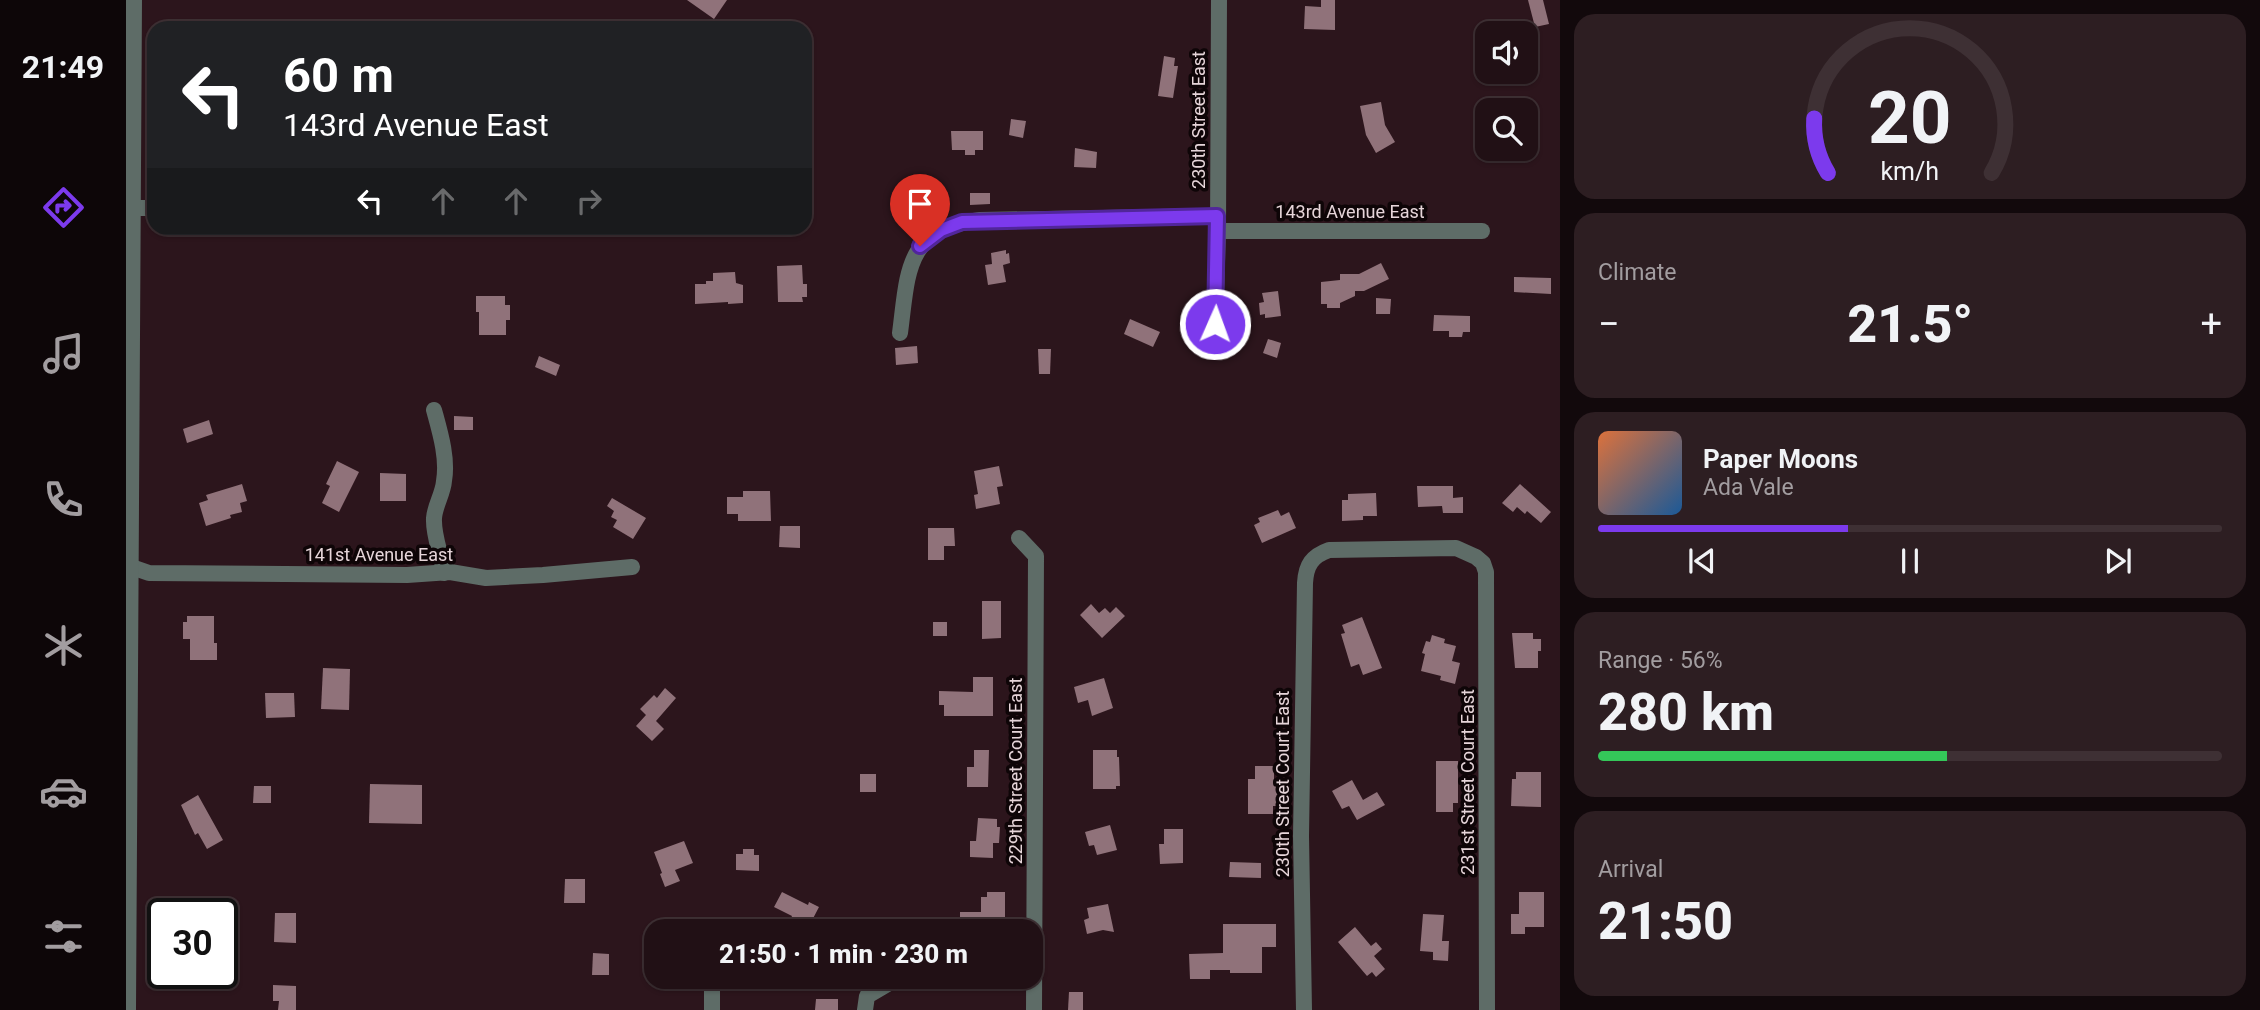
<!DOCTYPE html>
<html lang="en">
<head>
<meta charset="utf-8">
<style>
	:root { --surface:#211015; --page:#2d1e22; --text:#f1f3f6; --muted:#a29da0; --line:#3e3034; --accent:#7c3aed }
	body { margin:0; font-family:Roboto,sans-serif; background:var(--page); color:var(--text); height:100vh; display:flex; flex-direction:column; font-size:26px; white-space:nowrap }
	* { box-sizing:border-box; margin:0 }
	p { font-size:23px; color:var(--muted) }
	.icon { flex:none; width:38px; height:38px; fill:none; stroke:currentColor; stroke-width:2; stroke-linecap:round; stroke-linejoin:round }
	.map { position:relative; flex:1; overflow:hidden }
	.sheet { display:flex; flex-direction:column; gap:14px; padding:14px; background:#12090c; width:700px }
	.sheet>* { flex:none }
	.hud { position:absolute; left:21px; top:21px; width:665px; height:214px; border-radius:21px; box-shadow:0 2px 5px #0004,0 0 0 2px var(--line); background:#202124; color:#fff; overflow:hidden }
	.tools { position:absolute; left:1349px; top:21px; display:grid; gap:14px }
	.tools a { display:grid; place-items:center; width:63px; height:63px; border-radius:14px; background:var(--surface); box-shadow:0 2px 5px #0004,0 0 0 2px var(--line); font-size:35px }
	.speed { position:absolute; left:21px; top:898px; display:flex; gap:14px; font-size:35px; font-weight:700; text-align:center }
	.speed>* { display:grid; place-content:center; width:91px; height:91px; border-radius:50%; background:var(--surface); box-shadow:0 2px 5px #0004,0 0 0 2px var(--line); line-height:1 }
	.speed .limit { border:4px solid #111; border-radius:10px; background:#fff; color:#111 }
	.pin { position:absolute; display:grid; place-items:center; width:60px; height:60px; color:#fff; margin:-72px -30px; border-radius:50% 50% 50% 0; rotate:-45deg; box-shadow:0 0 7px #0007 }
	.pin .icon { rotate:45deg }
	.me { position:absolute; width:77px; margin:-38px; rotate:2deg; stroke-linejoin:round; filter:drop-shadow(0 0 5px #0008) }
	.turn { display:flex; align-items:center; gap:24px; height:147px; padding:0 21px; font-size:32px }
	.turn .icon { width:91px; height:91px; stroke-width:2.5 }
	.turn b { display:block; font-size:49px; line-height:60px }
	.lanes { display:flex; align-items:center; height:66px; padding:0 21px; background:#0003; justify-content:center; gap:35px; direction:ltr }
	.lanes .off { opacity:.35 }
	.big { font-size:52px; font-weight:800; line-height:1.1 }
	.sheet .card { flex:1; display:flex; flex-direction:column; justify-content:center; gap:10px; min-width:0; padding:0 24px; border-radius:21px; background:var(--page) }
	.sheet .dial { align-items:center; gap:0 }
	.dial svg { height:182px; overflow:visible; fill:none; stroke:var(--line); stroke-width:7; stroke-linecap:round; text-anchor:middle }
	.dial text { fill:var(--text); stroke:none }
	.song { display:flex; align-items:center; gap:21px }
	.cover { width:84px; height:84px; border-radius:10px; background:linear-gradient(135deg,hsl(20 70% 55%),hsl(210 70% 35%)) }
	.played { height:7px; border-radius:4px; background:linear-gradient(90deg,var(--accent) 40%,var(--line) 40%) }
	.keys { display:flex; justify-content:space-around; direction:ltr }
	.heat { display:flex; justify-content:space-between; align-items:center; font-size:38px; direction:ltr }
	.charge { height:10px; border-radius:5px; background:linear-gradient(90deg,#34c759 56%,var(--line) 0) }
	.trip { position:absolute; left:518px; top:919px; width:399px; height:70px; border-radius:21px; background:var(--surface); box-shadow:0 2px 5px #0004,0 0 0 2px var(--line); font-weight:800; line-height:70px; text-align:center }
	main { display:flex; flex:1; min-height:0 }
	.tabs { display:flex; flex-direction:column; width:126px; justify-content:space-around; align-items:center; background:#0d0608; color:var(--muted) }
	.tabs .icon { width:49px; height:49px }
	.tabs .selected { color:var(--accent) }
	.tabs b { font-size:32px; color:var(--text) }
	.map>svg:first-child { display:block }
</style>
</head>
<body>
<main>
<nav class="tabs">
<b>21:49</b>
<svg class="icon selected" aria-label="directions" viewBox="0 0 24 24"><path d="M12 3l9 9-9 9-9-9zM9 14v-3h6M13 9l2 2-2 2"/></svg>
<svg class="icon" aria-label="music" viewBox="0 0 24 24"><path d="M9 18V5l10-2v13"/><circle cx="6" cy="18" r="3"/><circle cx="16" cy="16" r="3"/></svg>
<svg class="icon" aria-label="phone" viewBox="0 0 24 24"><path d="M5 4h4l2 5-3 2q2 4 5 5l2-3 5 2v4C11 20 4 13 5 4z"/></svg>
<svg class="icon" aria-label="climate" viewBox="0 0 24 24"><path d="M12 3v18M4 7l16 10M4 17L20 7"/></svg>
<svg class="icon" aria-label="car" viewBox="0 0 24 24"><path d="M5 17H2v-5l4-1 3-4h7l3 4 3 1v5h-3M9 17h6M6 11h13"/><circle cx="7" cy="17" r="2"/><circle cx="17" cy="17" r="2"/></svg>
<svg class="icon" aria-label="filters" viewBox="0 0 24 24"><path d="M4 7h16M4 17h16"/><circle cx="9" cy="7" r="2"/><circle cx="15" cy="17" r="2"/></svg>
</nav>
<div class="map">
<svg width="1434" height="1010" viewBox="0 0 1434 1010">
	<rect width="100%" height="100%" fill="#2c151c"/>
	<g fill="#90727a">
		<path d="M561 0H601L588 19Z"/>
		<path d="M1195 0H1209V30L1178 29 1179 6 1195 7Z"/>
		<path d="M1402 0H1417L1423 24 1409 27Z"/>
		<path d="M1038 56 1049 58 1048 66H1052L1047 98 1032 96Z"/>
		<path d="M1255 102 1259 125 1269 142 1250 153 1240 135 1234 106Z"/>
		<path d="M885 119 900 121 897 138 883 135Z"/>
		<path d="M825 131H857V150H849V155H839V150H826Z"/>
		<path d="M949 148 971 152 970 168 948 167Z"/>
		<path d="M844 193H864V204L844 205Z"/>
		<path d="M880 250V254L883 253 884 263 877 265 880 282 862 285 859 265 866 264 865 253Z"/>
		<path d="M1255 263 1263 279 1238 291H1229V296L1214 303V308H1201V304H1195V282L1214 280V274H1233Z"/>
		<path d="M676 265 677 284H681V297H676L677 302H652L651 266Z"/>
		<path d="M609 272 610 283 617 285V303L602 304V302L569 304V284H580V281H587V273Z"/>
		<path d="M1388 277 1425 278V294L1388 292Z"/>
		<path d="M1152 291 1155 316 1139 318V314L1134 315 1133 303 1138 302 1136 293Z"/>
		<path d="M350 296H379V305H384V320H380V335H353V312H350Z"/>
		<path d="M1250 298 1265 299 1264 314H1250Z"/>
		<path d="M1308 315 1344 316V332H1337L1336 337H1323V331H1307Z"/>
		<path d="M1004 319 1034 332 1027 347 998 334Z"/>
		<path d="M1142 339 1155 343 1151 358 1137 353Z"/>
		<path d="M791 346 792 363 770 365 769 348Z"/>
		<path d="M912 349H925L924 374H913Z"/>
		<path d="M413 356 434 365 430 376 409 367Z"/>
		<path d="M328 416 347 417V430H328Z"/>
		<path d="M83 420 87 434 61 443 57 429Z"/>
		<path d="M211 461 233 472 213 512 196 503 204 486 200 484Z"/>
		<path d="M873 466 877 486 871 487 874 504 850 509 848 495 852 494 848 471Z"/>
		<path d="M254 473 280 474V501H254Z"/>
		<path d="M116 484 121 501 114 503 116 512 104 515 105 518 80 526 73 503 82 500 80 495Z"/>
		<path d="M1394 484 1425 512 1415 523 1401 511 1399 514 1391 507 1387 512 1376 503Z"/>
		<path d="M1291 486H1327V498L1337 497V513H1317L1316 506 1292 507Z"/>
		<path d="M617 491H644L645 521H612V514H601V497H617Z"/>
		<path d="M1250 493 1251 516H1237V520L1216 521V500H1222V494Z"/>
		<path d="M486 498 520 518 507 539 487 527 491 520 485 517 488 511 481 506Z"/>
		<path d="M1152 510 1155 516 1163 512 1170 528 1136 543 1128 525 1134 522 1132 518Z"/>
		<path d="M654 526H674V548L653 547Z"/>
		<path d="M802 528H828L829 546H818V560H802Z"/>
		<path d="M856 601H875V638L856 639Z"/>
		<path d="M965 604 973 613 979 608 984 613 990 607 999 616 976 638 954 615Z"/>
		<path d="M61 616H88V643H91V660H64V639H57V622H61Z"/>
		<path d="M1236 617 1256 668 1237 675 1233 664 1225 667 1215 634 1219 633 1216 625Z"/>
		<rect x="807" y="622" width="14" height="14"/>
		<path d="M1386 633H1407V639H1415V651H1412V668H1389Z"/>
		<path d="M1306 635 1319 639 1318 643 1330 646 1326 661 1334 663 1329 684 1314 680 1315 676 1295 671 1299 654 1296 653 1300 641 1304 642Z"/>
		<path d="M197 668 224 669 223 710 195 709Z"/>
		<path d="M847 677H867V716H818V705H813V691L847 692Z"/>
		<path d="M978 678 987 708 966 716 962 700 952 703 948 687Z"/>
		<path d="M539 688 550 698 530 721 538 729 526 741 510 726 520 715 514 709 528 695 531 698Z"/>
		<path d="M139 693H168L169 717 140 718Z"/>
		<path d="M848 750H863L862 787H841V767H848Z"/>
		<path d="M967 750H991V757H993L994 786H990V789H967Z"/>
		<path d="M1310 761H1332V803H1327V812H1310Z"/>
		<path d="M1129 766H1148V779H1153L1152 806H1147V814H1122V779H1129Z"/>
		<path d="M1390 772H1415V807L1385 806 1386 779H1390Z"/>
		<rect x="734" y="774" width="16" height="18"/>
		<path d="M1226 780 1237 800 1251 792 1259 805 1231 820 1223 806 1216 809 1206 791Z"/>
		<path d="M244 784 296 785V824L243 823Z"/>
		<path d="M128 786H145V803H127Z"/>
		<path d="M72 795 97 840 81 849 72 833 69 835 55 805Z"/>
		<path d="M852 818 871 819V827H874L873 843H867V858L844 857V841H850Z"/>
		<path d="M984 825 991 850 971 855 968 845 963 846 959 832Z"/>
		<path d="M1038 829H1057V863L1034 864 1033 844H1038Z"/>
		<path d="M558 841 567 863 549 870 554 881 539 887 534 874 536 873 528 852Z"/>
		<path d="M617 849H628V855H633V871L610 870V854H617Z"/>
		<path d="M1104 862 1135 863V878L1103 877Z"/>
		<path d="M439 879H459V903H438Z"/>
		<path d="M656 892 682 905 683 902 693 907 681 930 664 921 666 916 648 907Z"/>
		<path d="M861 892H879V931L834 928V912H855V897H861Z"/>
		<path d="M1393 892H1418V927H1399V934H1385V914H1393Z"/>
		<path d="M982 904 988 932 977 930 961 934 958 920 963 918 961 908Z"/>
		<path d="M149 913H170V943L148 942Z"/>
		<path d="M1297 914 1318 915 1316 941H1323L1322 961 1307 960V952L1294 951Z"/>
		<path d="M1097 924H1150V947H1136V973H1104V970H1084V979H1064L1063 954 1097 953Z"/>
		<path d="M1229 927 1245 946 1250 942 1256 949 1248 956 1259 969 1250 977 1246 972 1241 976 1212 942Z"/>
		<path d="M467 953 483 954V975H466Z"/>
		<path d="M147 985 170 986V1010H152L153 1001H147Z"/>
		<path d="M943 992H957V1010H942Z"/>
		<path d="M690 999H712V1010H689Z"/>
	</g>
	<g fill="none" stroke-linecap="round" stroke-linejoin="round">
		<g stroke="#5e6c67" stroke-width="16">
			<path d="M7 208H28"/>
			<path d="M1092 231H1356"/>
			<path d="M1089 303C1102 310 1126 329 1108 342L1099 341 1089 325 1092 231 1093 0"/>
			<path d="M774 333C782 272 779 228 854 220L1091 216"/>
			<path d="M308 410C314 432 322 458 318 481 317 494 309 505 308 518 307 537 316 555 318 573"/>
			<path d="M893 538 910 556 908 1010"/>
			<path d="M0 565 23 573 281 575 324 572 360 578 417 575 506 567"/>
			<path d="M2 1010 8 0"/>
			<path d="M586 1010V976"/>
			<path d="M739 1010 741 996 775 976"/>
			<path d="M1178 1010 1175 836 1179 583C1180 565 1186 556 1203 550L1330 548 1350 557 1357 563 1360 572 1361 1010"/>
		</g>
	</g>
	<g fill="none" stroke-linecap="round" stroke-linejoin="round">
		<g stroke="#51269a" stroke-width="18">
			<path id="route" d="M794 246 815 230 836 222 1091 216 1089 324"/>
		</g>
		<use href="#route" stroke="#7c3aed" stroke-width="12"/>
	</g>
	<g text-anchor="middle" stroke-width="7" stroke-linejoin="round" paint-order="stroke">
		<g font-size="18" fill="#e6d5d9" stroke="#0e0507">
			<text transform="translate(1073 120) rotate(-90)" y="6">230th Street East</text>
			<text x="1224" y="218">143rd Avenue East</text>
			<text x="253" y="561">141st Avenue East</text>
			<text transform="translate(890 771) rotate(-90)" y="6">229th Street Court East</text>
			<text transform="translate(1342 782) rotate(-90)" y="6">231st Street Court East</text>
			<text transform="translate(1157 784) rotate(-90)" y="6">230th Street Court East</text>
		</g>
	</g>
</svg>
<div class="tools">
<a><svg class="icon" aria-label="sound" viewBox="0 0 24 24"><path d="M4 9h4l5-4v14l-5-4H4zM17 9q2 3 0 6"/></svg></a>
<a><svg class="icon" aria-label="search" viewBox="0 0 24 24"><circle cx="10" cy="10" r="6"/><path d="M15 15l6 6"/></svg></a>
</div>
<div class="speed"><div class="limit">30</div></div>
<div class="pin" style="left:794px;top:246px;background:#d93025"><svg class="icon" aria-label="arrive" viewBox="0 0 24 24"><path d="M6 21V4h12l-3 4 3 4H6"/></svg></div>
<svg class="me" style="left:1089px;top:324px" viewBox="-20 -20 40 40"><circle r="17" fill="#7c3aed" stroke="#fff" stroke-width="3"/><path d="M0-11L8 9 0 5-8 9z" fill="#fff"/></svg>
<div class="trip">21:50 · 1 min · 230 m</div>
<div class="hud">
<div class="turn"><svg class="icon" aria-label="left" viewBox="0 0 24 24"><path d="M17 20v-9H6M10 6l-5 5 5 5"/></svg><div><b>60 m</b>143rd Avenue East</div></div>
<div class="lanes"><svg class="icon" aria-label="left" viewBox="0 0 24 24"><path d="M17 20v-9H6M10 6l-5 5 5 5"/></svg><svg class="icon off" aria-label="ahead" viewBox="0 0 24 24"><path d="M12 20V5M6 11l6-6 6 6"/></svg><svg class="icon off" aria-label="ahead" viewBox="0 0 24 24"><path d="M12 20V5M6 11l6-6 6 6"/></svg><svg class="icon off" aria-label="right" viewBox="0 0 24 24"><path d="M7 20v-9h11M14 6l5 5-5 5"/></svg></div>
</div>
</div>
<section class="sheet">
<div class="card dial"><svg viewBox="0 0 100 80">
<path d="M14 69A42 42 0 1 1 86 69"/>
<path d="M14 69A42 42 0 0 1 8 45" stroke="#7c3aed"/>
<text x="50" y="56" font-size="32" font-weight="700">20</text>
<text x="50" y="72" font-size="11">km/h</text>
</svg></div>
<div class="card"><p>Climate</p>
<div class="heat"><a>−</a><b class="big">21.5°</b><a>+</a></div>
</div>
<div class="card">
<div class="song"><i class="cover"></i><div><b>Paper Moons</b><p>Ada Vale</p></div></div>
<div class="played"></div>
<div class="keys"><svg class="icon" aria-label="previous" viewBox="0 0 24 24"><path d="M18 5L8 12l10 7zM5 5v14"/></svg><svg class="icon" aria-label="pause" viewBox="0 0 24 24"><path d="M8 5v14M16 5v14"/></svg><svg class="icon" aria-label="next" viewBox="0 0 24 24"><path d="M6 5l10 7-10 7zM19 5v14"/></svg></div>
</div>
<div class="card"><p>Range · 56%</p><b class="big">280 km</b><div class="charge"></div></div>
<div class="card"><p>Arrival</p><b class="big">21:50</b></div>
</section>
</main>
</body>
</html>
